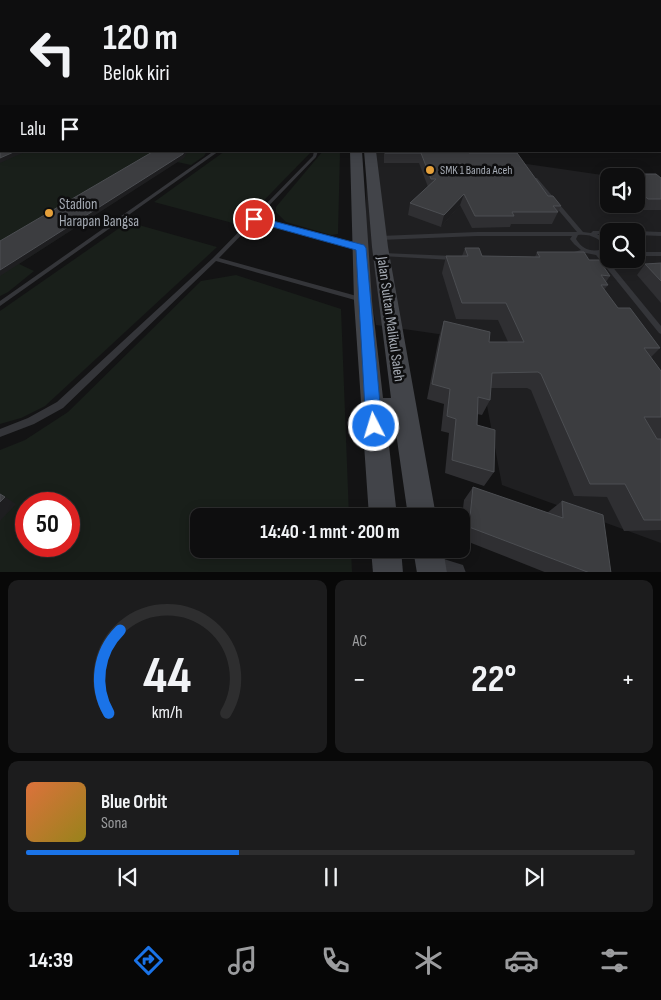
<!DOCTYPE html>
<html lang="id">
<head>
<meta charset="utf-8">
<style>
	:root { --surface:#0e0e0f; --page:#1c1c1d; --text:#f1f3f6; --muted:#9b9c9e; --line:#2e2e2f; --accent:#1a73e8 }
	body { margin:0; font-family:"Sofia Sans Condensed",sans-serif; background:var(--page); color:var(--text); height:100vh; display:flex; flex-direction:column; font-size:19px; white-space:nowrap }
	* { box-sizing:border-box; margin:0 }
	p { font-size:16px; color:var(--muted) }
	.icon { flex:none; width:28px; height:28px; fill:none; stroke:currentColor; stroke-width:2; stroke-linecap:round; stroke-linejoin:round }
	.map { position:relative; height:572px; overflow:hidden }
	.details { display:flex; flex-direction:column; gap:8px; padding:8px; background:#080808; flex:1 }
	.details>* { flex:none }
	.hud { position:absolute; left:0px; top:0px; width:661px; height:152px; box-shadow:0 2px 12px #0003,0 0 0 1px var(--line); background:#0e0e0f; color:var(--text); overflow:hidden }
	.tools { position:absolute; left:600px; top:168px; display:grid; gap:10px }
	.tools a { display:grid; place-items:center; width:45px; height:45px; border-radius:10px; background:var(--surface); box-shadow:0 2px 12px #0003,0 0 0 1px var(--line); font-size:25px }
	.speed { position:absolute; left:15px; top:492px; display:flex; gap:10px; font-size:25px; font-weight:700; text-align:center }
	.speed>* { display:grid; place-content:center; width:65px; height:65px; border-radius:50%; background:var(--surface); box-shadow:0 2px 12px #0003,0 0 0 1px var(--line); line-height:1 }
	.speed .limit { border:8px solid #d22; background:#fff; color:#111 }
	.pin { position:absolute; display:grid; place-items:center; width:42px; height:42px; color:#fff; margin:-21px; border:2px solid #fff; border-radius:50%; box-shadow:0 1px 5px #0007 }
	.me { position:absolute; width:55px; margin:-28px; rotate:355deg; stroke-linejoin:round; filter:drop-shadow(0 0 4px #0008) }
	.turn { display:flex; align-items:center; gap:18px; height:105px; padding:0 20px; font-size:22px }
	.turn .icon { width:65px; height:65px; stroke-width:2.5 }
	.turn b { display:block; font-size:35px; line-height:42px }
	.then { display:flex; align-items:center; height:48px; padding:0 20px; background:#0003; gap:10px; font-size:19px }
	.big { font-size:38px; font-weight:700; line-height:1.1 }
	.details .card { flex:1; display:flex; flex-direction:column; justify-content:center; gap:8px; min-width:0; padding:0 18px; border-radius:10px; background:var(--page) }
	.details .dial { align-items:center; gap:0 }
	.dial svg { height:130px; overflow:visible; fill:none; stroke:var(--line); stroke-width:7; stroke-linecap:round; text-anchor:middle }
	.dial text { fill:var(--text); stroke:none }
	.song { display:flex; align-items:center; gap:15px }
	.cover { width:60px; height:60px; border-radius:8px; background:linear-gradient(135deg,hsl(20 70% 55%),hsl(50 70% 35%)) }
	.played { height:5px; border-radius:2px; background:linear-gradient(90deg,var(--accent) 35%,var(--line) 35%) }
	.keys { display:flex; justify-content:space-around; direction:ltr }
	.heat { display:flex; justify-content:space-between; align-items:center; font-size:28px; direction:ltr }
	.details .tiles { flex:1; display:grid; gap:8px; grid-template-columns:1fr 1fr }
	.card:last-child { grid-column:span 2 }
	.trip { position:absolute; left:190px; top:508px; width:280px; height:50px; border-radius:10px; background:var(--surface); box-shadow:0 2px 12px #0003,0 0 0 1px var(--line); font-weight:700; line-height:50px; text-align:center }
	.tabs { display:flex; height:80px; justify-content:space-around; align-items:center; background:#060606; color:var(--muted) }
	.tabs .icon { width:35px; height:35px }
	.tabs .selected { color:var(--accent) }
	.tabs b { font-size:22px; color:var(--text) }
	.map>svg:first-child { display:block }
</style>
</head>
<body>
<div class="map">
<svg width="661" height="573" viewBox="0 0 661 573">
	<rect width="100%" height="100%" fill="#131314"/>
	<path fill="#1f1f21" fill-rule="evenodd" d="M367 153H435L479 157 609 176V204H636L661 184V543L502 485 482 379 466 338 376 325 365 266ZM609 231H636V259H609Z"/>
	<g fill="#191f1a" fill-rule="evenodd">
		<path d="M0 146 1 151H207L204 156 191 165 177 162 19 264 34 271 8 292 0 296Z"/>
		<path d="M225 151H312L240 225 154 202Z"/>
		<path d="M323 151H340L338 234 331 235 286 222 276 212V207Z"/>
		<path d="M128 222 217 247 45 406 21 418 0 424V311Z"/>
		<path d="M236 275 341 309 349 516H199V549H351L352 572 0 573V450L25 440 68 412 201 281ZM26 504H69V546H26Z"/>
	</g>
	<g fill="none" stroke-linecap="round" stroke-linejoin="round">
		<rect fill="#2a3237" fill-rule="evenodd" x="0" y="106" width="1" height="6"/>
		<g fill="#343539" fill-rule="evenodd">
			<rect x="0" y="131" width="1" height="2"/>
			<rect x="0" y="137" width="1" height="2"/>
			<path d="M214 151H219L0 306V301Z"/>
			<path d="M314 151H318L316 157 257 218 361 246 362 247 361 248H357L255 221 219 258 364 298 365 300 364 302H362L216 261 63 408 34 424 0 437V429L28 418 57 402 213 258 313 156Z"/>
			<path d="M533 178H537L583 232 591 233 593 231H611H609V234H597L604 238 609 241V247C597 239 593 234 578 235L576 239C584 252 595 253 609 247V252L602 254 661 326V334L659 333 596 255 586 253 573 256 571 255 570 254 571 253 581 250 574 244 570 239 572 236H477L380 240 377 238 380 236 477 232H577L533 180Z"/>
			<path d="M636 231 661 232V236L636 235Z"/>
			<rect x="636" y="252" width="25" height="4"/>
			<path d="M383 253 453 256 456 258 453 260 381 256 380 255Z"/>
		</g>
		<g fill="#343539" fill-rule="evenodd">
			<rect x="0" y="102" width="1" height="4"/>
			<path d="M431 555 463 565 466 573H423L420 566 423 558Z"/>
		</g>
		<g fill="#424449" fill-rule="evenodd">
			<path d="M350 151H362L372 301 383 398H391L372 247 364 151H376L388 247 436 516H408L394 419H386L397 516H369L354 301Z"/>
			<path d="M371 549H401L403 573H373Z"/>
			<path d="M413 549H443L447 573H417Z"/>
		</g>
	</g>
	<g fill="#2f2f32">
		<path d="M384 151H468L469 153 548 196 561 206 552 224H511L510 227 472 228 460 205 441 227 408 215 410 203 428 187 419 163H384Z"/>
		<path d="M626 174 661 178V210H641L635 204H636V176H625Z"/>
		<path d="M465 248 482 256 535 257 537 252 589 260 610 276 606 282 608 285 604 290 618 308 660 348 651 357 661 371V530L624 531 607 497 574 496 531 390 527 388H491L490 400 482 415 477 414V425L494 472 484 486 445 473 449 433 441 431 444 404 427 399 439 337 444 321 489 342H508L498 320 456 319 442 273 446 256H462Z"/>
		<path d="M661 263V303L637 275 645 264Z"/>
		<path d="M473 487 547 513 562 501 611 573H547L461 539V525L464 500Z"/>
	</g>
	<g fill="#1e1e20">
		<path d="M16 151H27L0 163V158Z"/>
		<path d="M184 151H188L184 158 0 276V270Z"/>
		<path d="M464 194 460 205 441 227 444 215Z"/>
		<path d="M5 497 16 504 0 521V502Z"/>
	</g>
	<g fill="#3c3d40" stroke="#4c4e52">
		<path d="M0 143H1V151H16L0 158Z"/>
		<path d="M154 151H184L183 154 0 270V241Z"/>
		<path d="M385 151H468L469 153H517L548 196H553L561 206H553L558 212H512L514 216H475L464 194 444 215 410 203 436 179H431L421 153H385Z"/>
		<path d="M626 174H656L661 178V199H648L636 189V176H629Z"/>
		<path d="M465 248H479L482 256 540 257 537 252H584L589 260H599L610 276 601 275 608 285H601L618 308H630L660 348H644L661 371V417H644L657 439H661V520H644L625 484H590L541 374 538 372 492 373 490 400 478 397 477 425 495 430 494 472 452 460 456 419 447 416 450 389 432 384 444 321 490 332 489 342H524L506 303H462L446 256H468Z"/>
		<path d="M661 263V281L645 264Z"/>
		<path d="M473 487 563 518 562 501 603 515 611 573H590L469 527Z"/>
		<path d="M0 494 5 497 0 502Z"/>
	</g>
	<linearGradient id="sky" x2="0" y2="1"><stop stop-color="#0a0a0b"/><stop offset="0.45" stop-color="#333945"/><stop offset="1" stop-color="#333945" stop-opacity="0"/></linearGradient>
	<rect width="661" height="145" fill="url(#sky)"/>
	<path fill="#1a73e8" stroke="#114b97" d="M254 216 364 245 366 248 382 426 380 432 374 434 369 432 366 426 356 250 251 221 250 219Z"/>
	<g fill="#e5a03a" stroke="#0e0e0f" stroke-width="2">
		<circle cx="430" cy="170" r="5"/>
		<circle cx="49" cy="213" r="5"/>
	</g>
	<g text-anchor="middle" stroke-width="5" stroke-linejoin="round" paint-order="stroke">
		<g font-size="12" fill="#a5abb4" stroke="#0e0e0f" text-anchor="start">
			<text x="440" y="174">SMK 1 Banda Aceh</text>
		</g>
		<g font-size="15" fill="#a5abb4" stroke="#0e0e0f" text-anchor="start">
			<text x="59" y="209">Stadion<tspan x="59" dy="17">Harapan Bangsa</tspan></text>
		</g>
		<g font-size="15" fill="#a5abb4" stroke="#0e0e0f">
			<text transform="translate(391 319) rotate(82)" y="5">Jalan Sultan Malikul Saleh</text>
		</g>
	</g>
</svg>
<div class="tools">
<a><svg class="icon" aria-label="sound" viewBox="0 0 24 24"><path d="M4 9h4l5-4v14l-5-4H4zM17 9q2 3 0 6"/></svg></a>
<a><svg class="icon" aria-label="search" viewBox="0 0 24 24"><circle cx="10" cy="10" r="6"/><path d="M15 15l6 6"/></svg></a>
</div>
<div class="speed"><div class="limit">50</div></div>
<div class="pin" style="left:254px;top:219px;background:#d93025"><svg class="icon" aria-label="arrive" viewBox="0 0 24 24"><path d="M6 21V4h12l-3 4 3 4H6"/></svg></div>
<svg class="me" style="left:374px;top:426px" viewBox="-20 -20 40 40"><circle r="17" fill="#1a73e8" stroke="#fff" stroke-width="3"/><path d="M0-11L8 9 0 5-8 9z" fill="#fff"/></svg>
<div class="trip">14:40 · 1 mnt · 200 m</div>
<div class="hud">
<div class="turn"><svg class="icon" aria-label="left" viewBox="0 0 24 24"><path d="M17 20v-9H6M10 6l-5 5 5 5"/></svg><div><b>120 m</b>Belok kiri</div></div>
<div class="then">Lalu<svg class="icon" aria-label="arrive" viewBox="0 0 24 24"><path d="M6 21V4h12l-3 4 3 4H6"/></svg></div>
</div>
</div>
<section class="details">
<div class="tiles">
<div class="card dial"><svg viewBox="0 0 100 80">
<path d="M14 69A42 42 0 1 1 86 69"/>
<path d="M14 69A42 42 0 0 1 21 18" stroke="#1a73e8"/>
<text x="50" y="56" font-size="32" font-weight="700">44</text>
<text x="50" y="72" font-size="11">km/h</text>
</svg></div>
<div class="card"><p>AC</p>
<div class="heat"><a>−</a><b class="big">22°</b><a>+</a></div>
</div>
<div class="card">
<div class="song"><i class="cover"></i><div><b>Blue Orbit</b><p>Sona</p></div></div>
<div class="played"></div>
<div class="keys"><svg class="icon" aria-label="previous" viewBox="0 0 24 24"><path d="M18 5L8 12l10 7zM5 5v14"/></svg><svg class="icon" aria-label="pause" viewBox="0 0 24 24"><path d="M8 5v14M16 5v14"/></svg><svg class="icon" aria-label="next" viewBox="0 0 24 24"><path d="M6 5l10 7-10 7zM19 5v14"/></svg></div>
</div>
</div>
</section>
<nav class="tabs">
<b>14:39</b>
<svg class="icon selected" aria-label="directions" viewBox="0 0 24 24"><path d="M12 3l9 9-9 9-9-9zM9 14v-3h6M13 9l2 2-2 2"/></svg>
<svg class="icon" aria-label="music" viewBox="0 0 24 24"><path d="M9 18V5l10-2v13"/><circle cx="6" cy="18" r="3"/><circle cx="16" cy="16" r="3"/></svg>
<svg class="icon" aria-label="phone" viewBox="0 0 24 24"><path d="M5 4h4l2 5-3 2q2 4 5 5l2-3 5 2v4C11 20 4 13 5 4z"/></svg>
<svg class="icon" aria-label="climate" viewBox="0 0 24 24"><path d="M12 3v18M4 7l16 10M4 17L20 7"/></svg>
<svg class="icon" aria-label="car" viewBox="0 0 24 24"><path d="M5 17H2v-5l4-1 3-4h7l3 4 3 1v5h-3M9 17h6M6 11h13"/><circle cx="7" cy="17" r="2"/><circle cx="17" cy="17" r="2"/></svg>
<svg class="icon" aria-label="filters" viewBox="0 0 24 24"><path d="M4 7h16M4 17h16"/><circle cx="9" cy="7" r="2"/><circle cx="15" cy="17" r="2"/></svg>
</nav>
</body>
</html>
